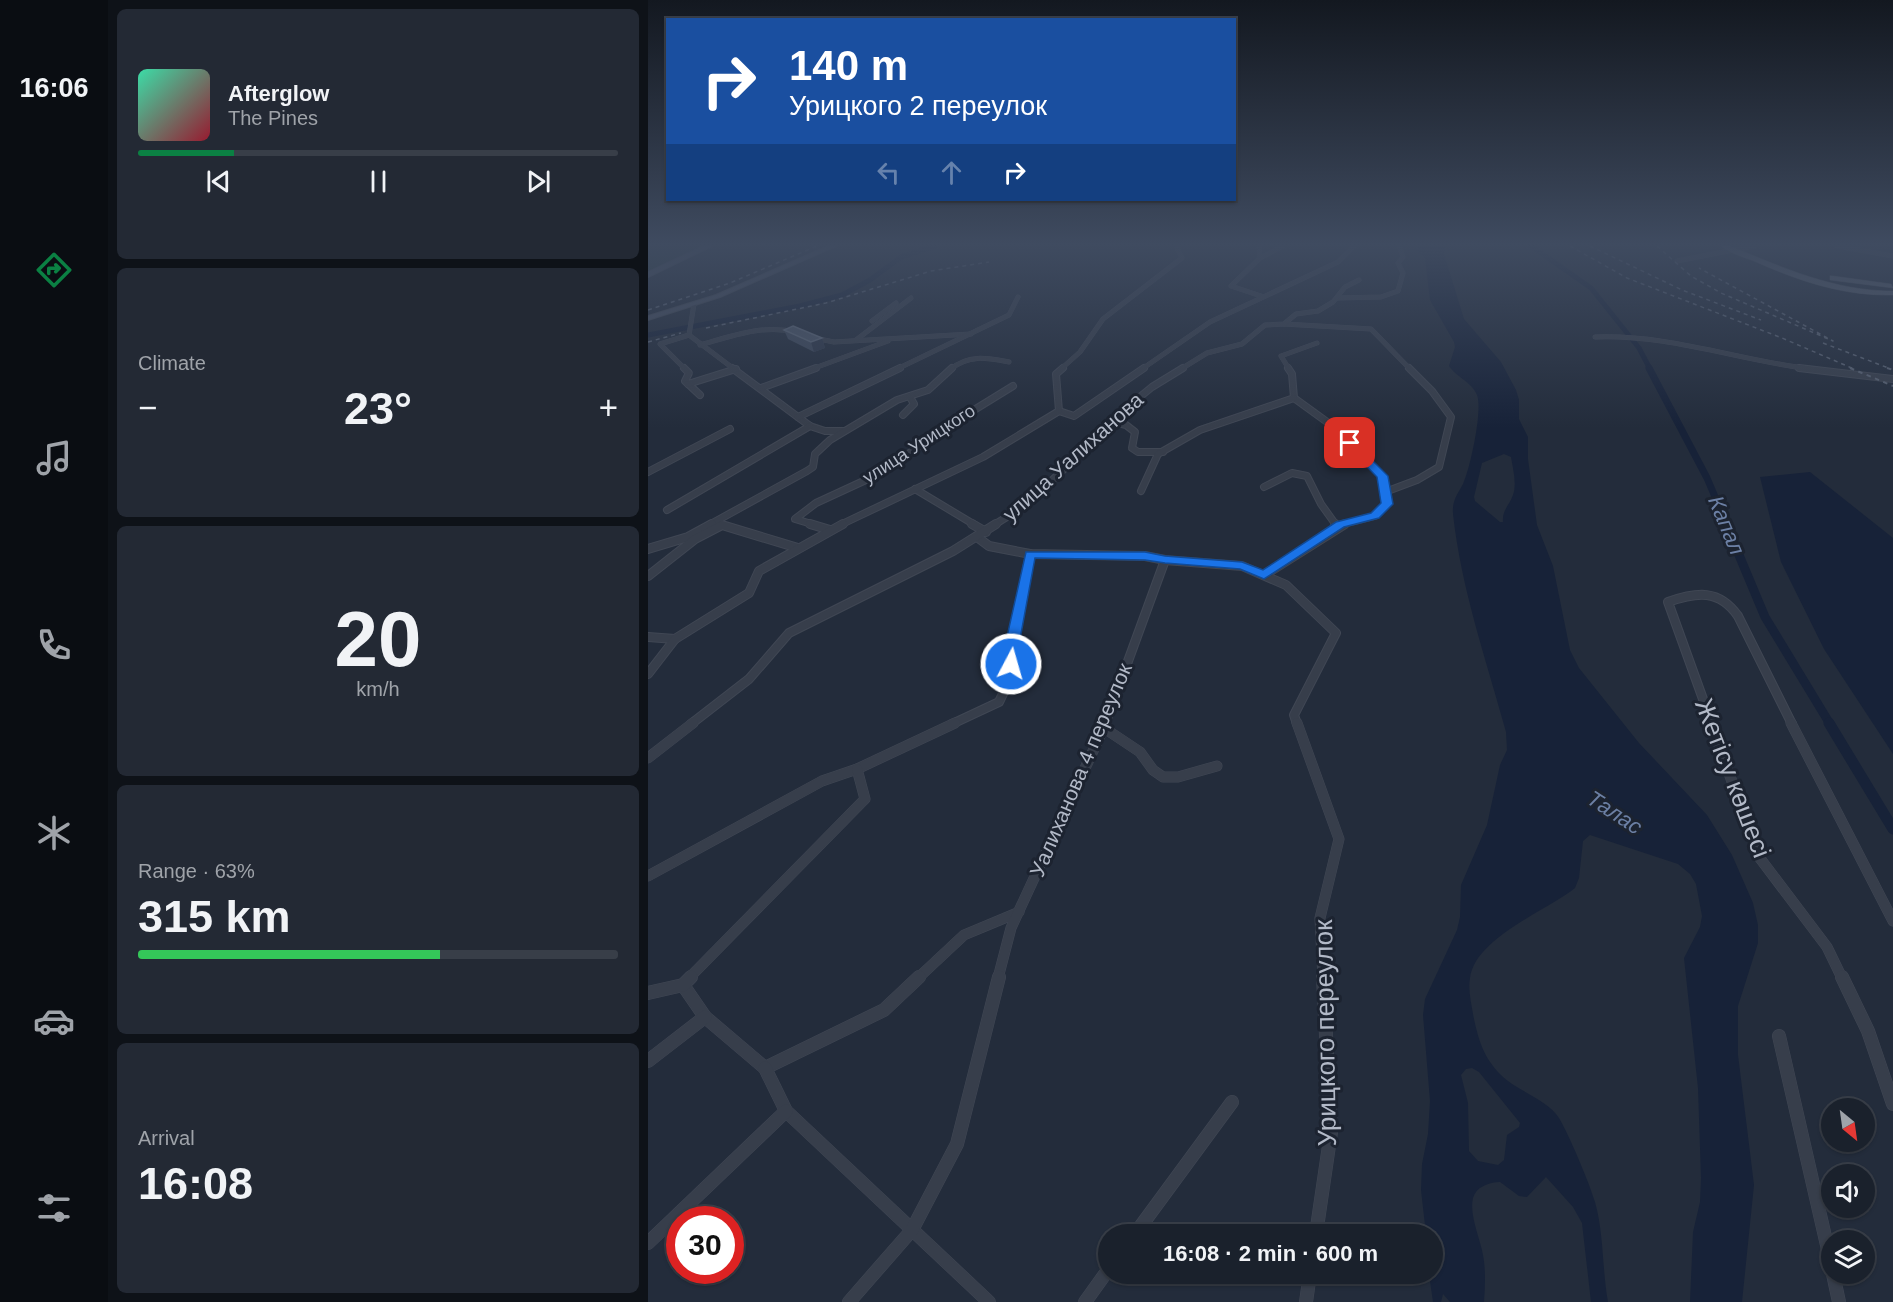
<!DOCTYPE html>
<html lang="en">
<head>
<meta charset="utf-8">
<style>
	:root { --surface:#1a212c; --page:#232934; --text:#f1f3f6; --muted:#9fa3a9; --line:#383e48; --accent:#0b8043 }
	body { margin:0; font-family:Helvetica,sans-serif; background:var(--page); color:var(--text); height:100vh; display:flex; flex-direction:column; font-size:22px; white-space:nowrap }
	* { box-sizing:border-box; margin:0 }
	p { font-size:20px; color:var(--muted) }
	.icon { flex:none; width:33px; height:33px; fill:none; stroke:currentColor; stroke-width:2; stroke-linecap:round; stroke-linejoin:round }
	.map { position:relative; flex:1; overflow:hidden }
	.details { display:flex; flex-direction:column; gap:9px; padding:9px; background:#0e1218; width:540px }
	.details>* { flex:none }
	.banner { position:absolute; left:18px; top:18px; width:570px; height:183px; border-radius:0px; box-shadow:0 2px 4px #0004,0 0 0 2px var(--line); background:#1a4fa0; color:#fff; overflow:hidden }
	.needle { width:39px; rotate:151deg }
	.controls { position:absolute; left:1173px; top:1098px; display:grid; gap:12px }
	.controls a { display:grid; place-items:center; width:54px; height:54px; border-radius:50%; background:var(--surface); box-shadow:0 2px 4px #0004,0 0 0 2px var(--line); font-size:30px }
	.speed { position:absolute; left:18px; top:1206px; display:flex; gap:12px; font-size:30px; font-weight:700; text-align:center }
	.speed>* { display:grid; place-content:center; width:78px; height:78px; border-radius:50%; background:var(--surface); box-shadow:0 2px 4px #0004,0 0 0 2px var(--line); line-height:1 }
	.speed .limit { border:9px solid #d22; background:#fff; color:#111 }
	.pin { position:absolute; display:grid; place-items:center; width:51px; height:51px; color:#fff; margin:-26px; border-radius:12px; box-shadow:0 3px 9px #0006 }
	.me { position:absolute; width:66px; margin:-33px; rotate:6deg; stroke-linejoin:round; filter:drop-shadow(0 0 4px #0008) }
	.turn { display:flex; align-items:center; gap:21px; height:126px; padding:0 24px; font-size:27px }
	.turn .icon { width:78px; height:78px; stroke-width:2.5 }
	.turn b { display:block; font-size:42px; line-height:51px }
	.lanes { display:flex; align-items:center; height:57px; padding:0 24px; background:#0003; justify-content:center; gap:30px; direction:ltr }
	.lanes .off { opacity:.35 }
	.big { font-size:45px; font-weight:700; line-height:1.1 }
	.details .card { flex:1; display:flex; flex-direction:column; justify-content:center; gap:9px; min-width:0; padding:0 21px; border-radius:9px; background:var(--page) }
	.details .dial { align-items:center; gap:0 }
	.dial b { font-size:78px; line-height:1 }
	.song { display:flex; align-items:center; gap:18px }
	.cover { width:72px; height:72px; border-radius:9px; background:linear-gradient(135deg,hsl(160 70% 55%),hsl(350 70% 35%)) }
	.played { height:6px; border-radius:3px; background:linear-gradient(90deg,var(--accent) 20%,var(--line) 20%) }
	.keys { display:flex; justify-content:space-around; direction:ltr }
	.heat { display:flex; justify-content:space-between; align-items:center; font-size:33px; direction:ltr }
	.charge { height:9px; border-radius:4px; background:linear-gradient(90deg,#34c759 63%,var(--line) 0) }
	.trip { position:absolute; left:450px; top:1224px; width:345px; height:60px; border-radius:30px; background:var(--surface); box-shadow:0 2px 4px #0004,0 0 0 2px var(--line); font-weight:700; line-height:60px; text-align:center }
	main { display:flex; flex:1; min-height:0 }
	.tabs { display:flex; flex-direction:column; width:108px; justify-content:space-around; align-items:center; background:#0a0d12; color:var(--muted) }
	.tabs .icon { width:42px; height:42px }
	.tabs .selected { color:var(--accent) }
	.tabs b { font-size:27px; color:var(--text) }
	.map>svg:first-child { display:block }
</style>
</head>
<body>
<main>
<nav class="tabs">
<b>16:06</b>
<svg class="icon selected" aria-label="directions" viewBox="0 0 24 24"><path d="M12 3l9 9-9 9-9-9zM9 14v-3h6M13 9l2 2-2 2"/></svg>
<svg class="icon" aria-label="music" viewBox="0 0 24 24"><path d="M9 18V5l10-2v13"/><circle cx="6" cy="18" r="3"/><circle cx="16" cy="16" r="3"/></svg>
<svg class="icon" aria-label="phone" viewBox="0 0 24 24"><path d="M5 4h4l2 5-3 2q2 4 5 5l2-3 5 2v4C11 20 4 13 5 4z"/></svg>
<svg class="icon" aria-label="climate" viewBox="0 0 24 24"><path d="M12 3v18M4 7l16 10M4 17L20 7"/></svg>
<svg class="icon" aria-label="car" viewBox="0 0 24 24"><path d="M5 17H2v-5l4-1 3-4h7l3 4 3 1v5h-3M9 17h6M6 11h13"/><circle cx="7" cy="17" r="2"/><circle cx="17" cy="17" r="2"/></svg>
<svg class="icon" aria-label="filters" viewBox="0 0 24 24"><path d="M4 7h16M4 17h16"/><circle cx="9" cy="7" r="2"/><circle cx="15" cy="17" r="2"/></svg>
</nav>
<section class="details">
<div class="card">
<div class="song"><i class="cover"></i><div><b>Afterglow</b><p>The Pines</p></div></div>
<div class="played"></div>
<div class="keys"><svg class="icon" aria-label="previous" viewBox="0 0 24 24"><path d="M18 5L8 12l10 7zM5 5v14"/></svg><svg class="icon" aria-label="pause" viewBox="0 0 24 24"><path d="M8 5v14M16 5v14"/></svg><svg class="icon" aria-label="next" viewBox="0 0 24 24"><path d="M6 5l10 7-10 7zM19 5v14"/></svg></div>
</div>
<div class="card"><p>Climate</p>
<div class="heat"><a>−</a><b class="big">23°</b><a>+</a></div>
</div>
<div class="card dial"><b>20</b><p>km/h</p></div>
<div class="card"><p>Range · 63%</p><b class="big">315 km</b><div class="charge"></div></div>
<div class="card"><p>Arrival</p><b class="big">16:08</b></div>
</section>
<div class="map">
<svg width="1245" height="1302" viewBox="0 0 1245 1302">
	<rect width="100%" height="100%" fill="#232c3b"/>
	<path fill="#25383c" d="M0 246H54V247L0 272Z"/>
	<g fill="#172238" fill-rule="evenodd">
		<path d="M769 246H797L796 254 816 319 853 362 868 390 871 400V419L880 437V459L889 525 905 566 922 650 931 668 991 743 1059 815 1084 855 1105 903 1110 925V943L1090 1006V1055L1106 1185 1094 1302H1042L1045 1232 1052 1202 1053 1178 1050 1088 1036 958 1052 927 1054 916 1048 884 1042 874 1030 864 942 835 935 841 931 878 927 888C898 911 827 938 822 978 820 990 823 1002 825 1014 830 1039 835 1057 853 1075 869 1091 900 1100 911 1118 922 1137 941 1182 947 1202 956 1234 954 1269 960 1302H943L934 1223 925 1207 898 1177 879 1197 871 1196 852 1182C841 1182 828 1187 825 1198 821 1215 832 1238 835 1255 838 1271 837 1286 836 1302H802L795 1294 793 1302H785L781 1274H784V1234H778L773 1190 774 1164 780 1134 782 1101 775 1015 777 999 809 930 812 917 813 885 839 825 852 765 859 750 858 732C838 659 813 588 805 514 804 501 809 495 815 484 822 469 835 410 829 395 824 382 808 377 801 366L807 347 806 342 782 300 777 258 771 252ZM856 454 863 457C865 469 869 484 865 495 861 506 854 510 855 522H852L827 501 826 497 834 463ZM818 1069 824 1068 831 1072 872 1123 871 1127 859 1135 856 1160 850 1165 830 1161 821 1151 820 1103 813 1075Z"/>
		<path d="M1162 472 1245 538V754L1176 649 1133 562 1112 477Z"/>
	</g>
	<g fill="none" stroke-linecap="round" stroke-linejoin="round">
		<g stroke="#172238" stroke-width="5">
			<path d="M883 246 943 288 991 348 1002 369"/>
			<path d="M0 335 152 306 194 295 222 280 253 257 288 246"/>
		</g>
		<path stroke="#172238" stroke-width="7" d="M1001 368 1059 478 1079 525"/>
		<path stroke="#172238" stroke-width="9" d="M1078 524 1117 617 1182 724"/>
		<path stroke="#172238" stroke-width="11" d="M1181 723 1245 829"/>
		<g stroke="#404754" stroke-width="5">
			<g id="street-far4">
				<path d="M611 246 612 258"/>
				<path d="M1189 246 1245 256"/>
				<path d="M1029 261 1106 246"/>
				<path d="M613 296 583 286 612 258 635 246"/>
				<path d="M689 298 733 297 750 291 755 273 750 263 755 257 751 246"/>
				<path d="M46 304 41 335 86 369"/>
				<path d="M224 321 248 303"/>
				<path d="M636 324 723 329 762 369"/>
				<path d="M947 337C1020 334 1090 360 1162 369"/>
				<path d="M166 338 186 342 323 334"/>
				<path d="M208 340 263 298"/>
				<path d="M52 345C84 336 115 324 148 332"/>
				<path d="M37 369 12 344 41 335"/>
				<path d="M164 369 240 341"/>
				<path d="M249 369 361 315 370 297"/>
				<path d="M303 369C321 354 339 358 361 362"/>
				<path d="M413 369 432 352 455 319 534 258 528 246"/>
				<path d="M494 369 562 322 690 262 706 246"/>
				<path d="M533 369 559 353 594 344 617 325 636 324 648 314 670 311 685 302 697 287 711 280"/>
				<path d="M641 369 633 356 669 343"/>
			</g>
		</g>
		<g stroke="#404754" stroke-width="8">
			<g id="street-far3">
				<path d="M36 368 41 373 37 381 52 395"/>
				<path d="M84 368 162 426 177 431H196"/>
				<path d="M640 368 644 374 646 398 686 427 734 476 739 503 727 516 692 525"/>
				<path d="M1151 368 1245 379"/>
				<path d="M40 384 88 369"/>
				<path d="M113 388 168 368"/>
				<path d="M411 411 426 416 496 368"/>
				<path d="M255 415 266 404 262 397"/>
				<path d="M150 417 252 368"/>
				<path d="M462 421 478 425 487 432 484 448 490 452H515"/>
				<path d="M0 472 82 429"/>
				<path d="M616 487 644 473 659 476 673 504 688 525"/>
				<path d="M267 489 327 525"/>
				<path d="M493 491 510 454 552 430 646 398"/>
				<path d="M737 492 769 480 791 467 803 417 784 391 761 368"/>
				<path d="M19 510 162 426"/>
				<path d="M61 525 159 471 165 467 167 454 182 440 249 400 280 390 304 368"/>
				<path d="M167 525 147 519 168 503 233 473 300 426 365 386"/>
				<path d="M192 525 335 457 411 411 408 374 415 368"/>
				<path d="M346 525 378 505 434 452 455 427 504 387 535 368"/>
			</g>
		</g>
		<g stroke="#404754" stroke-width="10">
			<g id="street-far2">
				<path d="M162 524 182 530"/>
				<path d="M324 524 338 532"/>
				<path d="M687 524 689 527"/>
				<path d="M329 537 341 546 382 554 497 556 517 560 594 566 638 585 688 633 646 715 649 724"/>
				<path d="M0 549 40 537 64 524"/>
				<path d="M616 575 697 524"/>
				<path d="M0 576 47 539 74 525 150 548"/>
				<path d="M0 637 27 639"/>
				<path d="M0 674 27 639 101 593 111 571 195 524"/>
				<path d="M43 724 101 679 141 633 305 551 348 524"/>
				<path d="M304 724 351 702 363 677V650L382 554"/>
				<path d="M457 724 517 560"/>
				<path d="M1064 724 1020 602C1049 592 1071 589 1090 616L1144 724"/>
			</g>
		</g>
		<g stroke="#404754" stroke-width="11">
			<g id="street-far1">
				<path d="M649 723 691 839 672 918 675 978"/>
				<path d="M1063 723 1111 857 1179 947 1194 978"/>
				<path d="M1143 723 1245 921"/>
				<path d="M456 728 492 752 505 770 515 777H530L569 766"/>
				<path d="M0 758 45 723"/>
				<path d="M0 876 174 781 209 769 307 723"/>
				<path d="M41 978 217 799 209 769"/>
				<path d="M270 978 316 935 371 912"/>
				<path d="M350 978 363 928 458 723"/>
			</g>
		</g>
		<g stroke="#404754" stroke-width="14">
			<g id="street">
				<path d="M1194 977 1220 1031 1245 1104"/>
				<path d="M35 985 57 1017 117 1068 236 1010 271 977"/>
				<path d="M0 993 35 985 43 977"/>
				<path d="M1131 1036 1184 1267"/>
				<path d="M0 1061 57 1017"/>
				<path d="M117 1068 138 1111 341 1302"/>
				<path d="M487 1234 584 1102"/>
				<path d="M668 1234 683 1132 675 977"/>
				<path d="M0 1243 138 1111"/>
				<path d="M1185 1274 1191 1302"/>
				<path d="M201 1302 264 1230 309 1144 351 977"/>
				<path d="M437 1302 460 1270"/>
				<path d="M658 1302 662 1274"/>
			</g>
		</g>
		<g stroke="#404754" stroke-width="2">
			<g id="secondary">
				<path d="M56 246H64L0 277V272Z"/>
				<path d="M180 246H188L72 297 0 320V316L68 295Z"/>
			</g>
		</g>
		<g stroke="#404754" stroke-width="1">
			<g id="primary">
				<path d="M1073 246H1082C1136 268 1186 291 1245 291V295C1195 296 1151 281 1106 261 1095 257 1082 253 1073 246Z"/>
				<path d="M1185 276 1243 284 1245 288 1182 280V276Z"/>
			</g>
		</g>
		<use href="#street-far4" stroke="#373e4b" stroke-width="4.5"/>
		<use href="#street-far3" stroke="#373e4b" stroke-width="6"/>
		<use href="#street-far2" stroke="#373e4b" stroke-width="8"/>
		<use href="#street-far1" stroke="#373e4b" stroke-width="10"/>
		<use href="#street" stroke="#373e4b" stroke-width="13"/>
		<use href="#secondary" fill="#454d5e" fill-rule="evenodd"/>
		<use href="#primary" fill="#555d6b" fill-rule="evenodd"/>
		<g stroke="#596272" stroke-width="1.5" stroke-dasharray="4 4" stroke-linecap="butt">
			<path d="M922 246 979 278 1134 338 1206 369"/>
			<path d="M942 246 1034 290 1113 320"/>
			<path d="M1009 246 1043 276 1073 293 1185 341 1051 268"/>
			<path d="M0 310 82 283 169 246"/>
			<path d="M58 328 178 303 283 271 341 262"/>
			<path d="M0 342 33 333"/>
			<path d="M1175 343 1243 369"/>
		</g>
		<g stroke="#596272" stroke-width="2" stroke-dasharray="4.5 4.5" stroke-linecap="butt">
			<path d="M1202 368 1245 386"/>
			<path d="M1239 368 1245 370"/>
		</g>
	</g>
	<path fill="#3e485a" d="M136 330 174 338 177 348 166 352 140 339Z"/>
	<path fill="#2e3749" d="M174 338 177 348 166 352 163 342Z"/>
	<path fill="#4a5466" stroke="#5a6475" stroke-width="1.5" d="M145 326 174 338 163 342 136 330Z"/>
	<linearGradient id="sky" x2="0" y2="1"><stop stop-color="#131820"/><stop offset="0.57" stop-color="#3f4b60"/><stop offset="1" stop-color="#3f4b60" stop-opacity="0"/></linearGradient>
	<rect width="1245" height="428" fill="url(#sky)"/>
	<path fill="#1a73e8" stroke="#114b97" stroke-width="1.5" d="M702 440 705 441 740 476 745 504 731 518 696 527 616 579 592 569 517 563 497 560 387 558 370 650 368 667H358L356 650 378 552H497L517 556 594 562 615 570 688 522 723 513 733 503 729 477 698 445 697 443Z"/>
	<g text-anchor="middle" stroke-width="6" stroke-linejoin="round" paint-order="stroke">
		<g font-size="18" fill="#b2b9c7" stroke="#1c2330">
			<text transform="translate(271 444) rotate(-33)" y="6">улица Урицкого</text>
		</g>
		<g font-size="21" fill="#b2b9c7" stroke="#1c2330">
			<text transform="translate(425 457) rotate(-42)" y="7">улица Уалиханова</text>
			<text transform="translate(433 770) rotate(-67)" y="7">Уалиханова 4 переулок</text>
		</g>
		<g font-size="22" font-style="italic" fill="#6c80a5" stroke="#1c2330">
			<text transform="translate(1079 525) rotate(67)" y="8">Капал</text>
			<text transform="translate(967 812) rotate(33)" y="8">Талас</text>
		</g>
		<g font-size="26" fill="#b2b9c7" stroke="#1c2330">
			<text transform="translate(1085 778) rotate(69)" y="9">Жетісу көшесі</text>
			<text transform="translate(677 1033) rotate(-91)" y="9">Урицкого переулок</text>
		</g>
	</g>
</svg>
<div class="controls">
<a><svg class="needle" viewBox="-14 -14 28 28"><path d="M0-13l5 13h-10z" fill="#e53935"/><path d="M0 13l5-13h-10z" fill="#9fa3a9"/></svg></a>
<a><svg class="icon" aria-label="sound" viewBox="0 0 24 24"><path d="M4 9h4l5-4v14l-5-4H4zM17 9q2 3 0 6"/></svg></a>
<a><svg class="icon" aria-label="layers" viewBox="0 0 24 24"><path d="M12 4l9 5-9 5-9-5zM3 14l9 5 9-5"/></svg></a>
</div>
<div class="speed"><div class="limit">30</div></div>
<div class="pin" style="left:702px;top:443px;background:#d93025"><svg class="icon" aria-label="arrive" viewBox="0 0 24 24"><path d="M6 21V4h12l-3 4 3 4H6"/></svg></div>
<svg class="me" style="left:363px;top:664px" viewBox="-20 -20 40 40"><circle r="17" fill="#1a73e8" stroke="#fff" stroke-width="3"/><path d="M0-11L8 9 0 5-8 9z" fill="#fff"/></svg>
<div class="trip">16:08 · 2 min · 600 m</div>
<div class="banner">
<div class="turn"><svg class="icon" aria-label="right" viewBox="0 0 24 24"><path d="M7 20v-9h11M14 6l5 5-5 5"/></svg><div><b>140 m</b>Урицкого 2 переулок</div></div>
<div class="lanes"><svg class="icon off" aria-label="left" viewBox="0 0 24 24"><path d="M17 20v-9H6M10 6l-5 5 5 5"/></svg><svg class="icon off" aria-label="ahead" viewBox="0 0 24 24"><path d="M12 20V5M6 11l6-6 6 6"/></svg><svg class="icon" aria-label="right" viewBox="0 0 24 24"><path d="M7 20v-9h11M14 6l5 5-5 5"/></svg></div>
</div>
</div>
</main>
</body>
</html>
